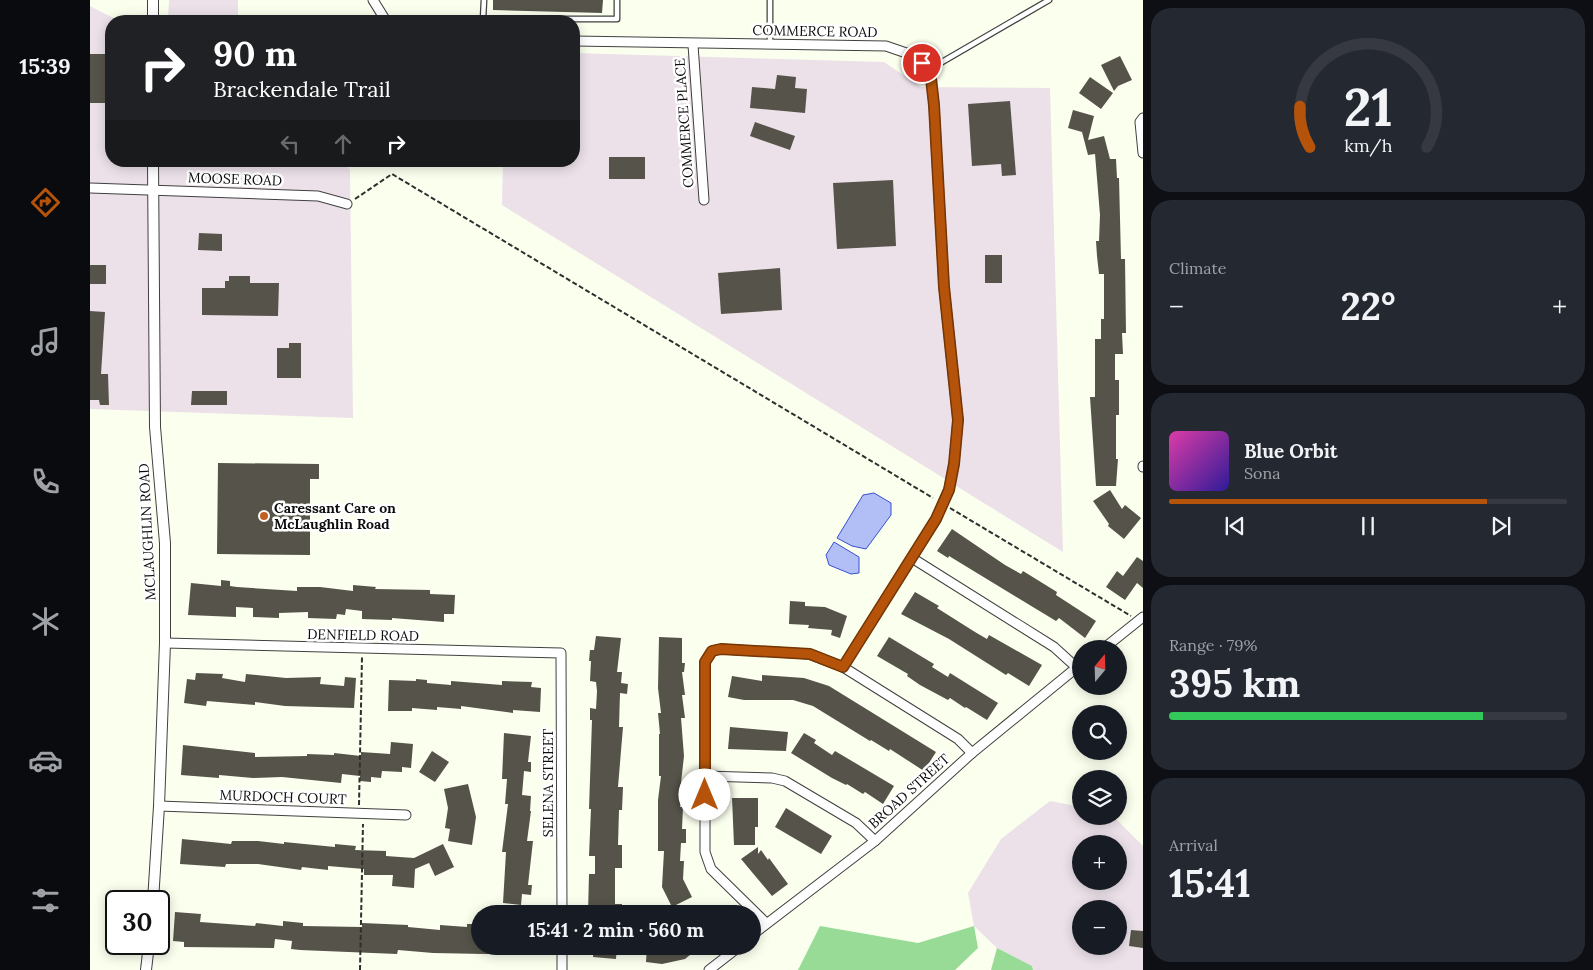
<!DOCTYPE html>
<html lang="en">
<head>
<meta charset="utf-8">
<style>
	:root { --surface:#171b24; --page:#242831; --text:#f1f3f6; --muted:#9ea1a6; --line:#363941; --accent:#b45309 }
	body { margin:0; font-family:Lora,serif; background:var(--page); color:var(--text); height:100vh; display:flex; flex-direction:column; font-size:19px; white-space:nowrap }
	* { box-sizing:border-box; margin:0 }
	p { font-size:16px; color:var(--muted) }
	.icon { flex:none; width:28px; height:28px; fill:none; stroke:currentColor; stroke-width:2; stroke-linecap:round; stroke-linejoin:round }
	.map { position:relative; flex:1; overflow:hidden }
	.drawer { display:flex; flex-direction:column; gap:8px; padding:8px; background:#0d0f14; width:450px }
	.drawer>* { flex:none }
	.top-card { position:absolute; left:15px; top:15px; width:475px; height:152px; border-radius:20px; box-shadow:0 2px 12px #0003; background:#202124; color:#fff; overflow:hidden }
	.needle { width:32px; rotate:19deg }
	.fabs { position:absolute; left:982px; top:640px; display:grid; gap:10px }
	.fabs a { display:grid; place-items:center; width:55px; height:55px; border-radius:50%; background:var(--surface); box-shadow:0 2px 12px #0003; font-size:25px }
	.speed { position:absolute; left:15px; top:890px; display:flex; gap:10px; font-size:25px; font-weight:700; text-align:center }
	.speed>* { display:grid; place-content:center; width:65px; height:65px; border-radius:50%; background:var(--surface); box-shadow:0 2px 12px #0003; line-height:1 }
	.speed .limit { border:2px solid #111; border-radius:8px; background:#fff; color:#111 }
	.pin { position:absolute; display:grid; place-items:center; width:42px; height:42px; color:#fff; margin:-21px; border:2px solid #fff; border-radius:50%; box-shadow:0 1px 5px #0007 }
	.me { position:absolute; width:55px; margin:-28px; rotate:0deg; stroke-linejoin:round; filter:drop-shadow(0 0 4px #0008) }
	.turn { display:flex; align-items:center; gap:18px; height:105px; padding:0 25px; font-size:22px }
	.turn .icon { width:65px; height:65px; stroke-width:2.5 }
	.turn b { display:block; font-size:35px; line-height:42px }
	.lanes { display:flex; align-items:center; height:48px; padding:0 25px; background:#0003; justify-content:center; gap:25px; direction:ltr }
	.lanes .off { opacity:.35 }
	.big { font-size:38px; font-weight:700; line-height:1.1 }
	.drawer .widget { flex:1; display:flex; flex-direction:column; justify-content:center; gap:8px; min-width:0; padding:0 18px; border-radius:20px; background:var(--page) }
	.drawer .dial { align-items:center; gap:0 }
	.dial svg { height:130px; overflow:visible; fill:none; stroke:var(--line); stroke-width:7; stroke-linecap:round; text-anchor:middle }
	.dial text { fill:var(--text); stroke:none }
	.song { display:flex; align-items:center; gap:15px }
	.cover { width:60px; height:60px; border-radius:8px; background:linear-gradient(135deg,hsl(320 70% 55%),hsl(250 70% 35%)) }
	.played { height:5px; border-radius:2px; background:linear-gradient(90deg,var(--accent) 80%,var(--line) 80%) }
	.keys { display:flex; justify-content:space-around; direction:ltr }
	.heat { display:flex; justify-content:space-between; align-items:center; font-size:28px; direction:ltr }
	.charge { height:8px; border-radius:4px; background:linear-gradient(90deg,#34c759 79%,var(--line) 0) }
	.trip { position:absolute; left:381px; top:905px; width:290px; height:50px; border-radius:25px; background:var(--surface); box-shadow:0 2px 12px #0003; font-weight:700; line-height:50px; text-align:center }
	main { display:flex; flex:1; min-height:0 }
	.dock { display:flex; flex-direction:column; width:90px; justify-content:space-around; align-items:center; background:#090b0e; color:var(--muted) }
	.dock .icon { width:35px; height:35px }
	.dock .current { color:var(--accent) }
	.dock b { font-size:22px; color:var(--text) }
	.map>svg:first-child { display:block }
</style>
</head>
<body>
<main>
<nav class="dock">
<b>15:39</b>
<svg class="icon current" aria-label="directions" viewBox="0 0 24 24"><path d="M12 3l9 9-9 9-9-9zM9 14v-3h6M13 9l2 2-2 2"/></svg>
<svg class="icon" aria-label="music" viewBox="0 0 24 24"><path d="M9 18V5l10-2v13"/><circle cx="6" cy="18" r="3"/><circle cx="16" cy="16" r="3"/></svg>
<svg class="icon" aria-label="phone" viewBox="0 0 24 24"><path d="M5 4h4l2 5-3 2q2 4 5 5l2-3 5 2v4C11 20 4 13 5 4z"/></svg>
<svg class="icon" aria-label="climate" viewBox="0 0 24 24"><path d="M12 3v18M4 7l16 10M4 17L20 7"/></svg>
<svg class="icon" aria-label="car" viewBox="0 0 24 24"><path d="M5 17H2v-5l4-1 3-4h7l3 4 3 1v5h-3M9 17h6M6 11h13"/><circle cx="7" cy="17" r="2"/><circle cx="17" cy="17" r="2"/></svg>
<svg class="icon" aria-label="filters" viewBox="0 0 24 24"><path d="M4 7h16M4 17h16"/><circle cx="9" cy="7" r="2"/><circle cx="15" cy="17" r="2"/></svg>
</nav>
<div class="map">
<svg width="1053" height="970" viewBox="0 0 1053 970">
	<rect width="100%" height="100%" fill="#fbffee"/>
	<g fill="#ece1e9" fill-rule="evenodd">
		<path d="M79 0H148V21H78Z"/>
		<path d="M0 6 29 21H21V161H246L260 169 263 418 0 409Z"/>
		<path d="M484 53 794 62 831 87 960 88 973 552 412 205 413 161H484Z"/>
		<path d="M960 801 991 807V816H1023L1053 846V970H943L942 966 907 948 884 926 878 893 911 839ZM991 844H1029V881H991ZM991 909H1029V946H991Z"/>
	</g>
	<g fill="#97db96">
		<path d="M730 926 828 943 884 926 888 948 865 970H708Z"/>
		<path d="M907 948 942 966 943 970H901Z"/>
	</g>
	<g fill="#b2bff7" stroke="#3850cf">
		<path d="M784 493 801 503V515L776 549 762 546 747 538 773 495Z"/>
		<path d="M744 542 769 557V573L761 574 739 565 736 555Z"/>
	</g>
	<g fill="#56544a">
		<path d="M403 0H513L512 13 403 10Z"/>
		<rect x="0" y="54" width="21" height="49"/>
		<path d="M1030 56 1042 80 1028 86 1024 91 1011 65Z"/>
		<path d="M687 75 706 77 705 88 717 89 715 113 660 108 662 87 685 89Z"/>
		<path d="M1000 77 1023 93 1011 109 989 93Z"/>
		<path d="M920 101 926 175 912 176 911 164 882 166 878 104Z"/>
		<path d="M983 110 1004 116 998 140 1014 136 1020 159H1026L1027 178H1029L1031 259H1035L1036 333H1032L1033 354H1025V380H1029V415H1026V459H1028L1026 486H1006L1000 397H1005V339H1011V319H1014V274H1009L1007 256 1006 241H1009L1010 215 1005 154 998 155 992 132 978 128Z"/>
		<path d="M665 122 705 136 700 150 660 136Z"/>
		<rect x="519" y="157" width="36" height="22"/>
		<path d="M803 180 806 246 747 249 743 183Z"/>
		<path d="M109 233 132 234V251L108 250Z"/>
		<rect x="895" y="255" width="17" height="28"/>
		<rect x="0" y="265" width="16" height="19"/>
		<path d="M690 268 692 310 631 314 628 273Z"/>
		<path d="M139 276H160V283H189L188 316 112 315V288H135V281H139Z"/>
		<path d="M0 311 15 312 11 374H18L19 405H10L9 400H0Z"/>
		<path d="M199 343H211V378H187V348H199Z"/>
		<path d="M102 391H137V405H101Z"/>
		<path d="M128 463 229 464V479H220V555L127 554Z"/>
		<path d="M1020 490 1032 509 1035 505 1051 518 1034 539 1018 526 1019 524 1003 501Z"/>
		<path d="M862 529 915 565 931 574 933 571 967 592 966 595 1006 621 995 638 969 618 966 621 859 556 858 558 847 551Z"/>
		<path d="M1047 557 1053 561V588L1047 583 1035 600 1016 587 1027 571 1033 576Z"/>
		<path d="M131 580 140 581V586L147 587 207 591V587H230L263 591V585L286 587 285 589 340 590V594L365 595 364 614H354V622L302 618V620L272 619V611L256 609 255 615 247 614 246 619 218 618V612L189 613V618L163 617V608L146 607V617L98 615 101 583 131 586Z"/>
		<path d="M825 592 849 606 847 608 885 632 897 639 899 635 952 665 939 686 918 673 916 675 859 639 811 614Z"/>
		<path d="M700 601 715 602V606L735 607 757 616 750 638 741 635 742 630 718 628 719 625 699 624Z"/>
		<path d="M506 636 531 638 527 672H532L531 683 538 684 537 694 530 693 529 727H533L528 787H533L532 810H529L528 845H532V868H525V904H532L531 914H498L499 874H505V856H499L501 809H499L502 720H500V708L506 709 507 691 506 682 500 681 501 661H499L500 650H504Z"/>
		<path d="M569 637 592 638V663H595L594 672H592L595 695H592L595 718H591L594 756 591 783 594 784 590 807H593L592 829H596V843H591L590 861H594L593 879 602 897 582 907 572 887 574 851H568V800L571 776H569V734H570L568 713H571L568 688Z"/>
		<path d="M799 637 844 664 842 667 858 677 860 673 908 703 897 720 876 707 875 708 860 698 858 700 830 685 817 676 818 674 787 656Z"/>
		<path d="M106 673 133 674 132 678 155 682 156 674 196 678 231 677 230 684 254 686 255 677 266 678 264 708 195 706 165 702V705L117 701 116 706 94 703 97 679 105 680Z"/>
		<path d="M672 675 714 678 739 686 846 752 834 771 800 749 799 751 781 740 780 741 723 706 703 700H654L638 697 642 676 672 681Z"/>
		<path d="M326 679 337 680V683L361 685V681L412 685V681L442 682 441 687 451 688 450 712 423 710V713L371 706V709L347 707V710L322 708V711H298L299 680 326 681Z"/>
		<path d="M640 727 698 732 696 751 638 749Z"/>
		<path d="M414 733 441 736 438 762H441V772L434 771 432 795 441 796 440 811H441L437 841H443L438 885H442L441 895 432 894 431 905 413 903 416 852H412L418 804H415L417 779H412Z"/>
		<path d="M714 733 726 740 724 743 742 755 745 751 804 786 793 804 775 792 773 794 757 784 756 785 742 778 701 753Z"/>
		<path d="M301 742 323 744 321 768 312 767V772L292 771 291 778 281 777V782L270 781V776L252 774 251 783 192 777 163 778 129 775V778L91 775 93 745 165 753V757L217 756V754L244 755V753L271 756V752L300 754Z"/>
		<path d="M342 751 359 762 345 782 329 772Z"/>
		<path d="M378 784 386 817 382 845 358 841 360 829 355 828 358 808 354 789Z"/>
		<path d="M642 798H668V827H665V845H644Z"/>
		<path d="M696 808 742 836 731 854 685 827Z"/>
		<path d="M92 839 141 844 142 841H168L194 844V842L245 847V844L266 846 265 850 296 851V856L324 858 353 844 364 867 345 876 339 863 325 869 324 888 302 886 303 875H274V869L238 866V870L212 867 211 870 168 864H136L135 867 90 864Z"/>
		<path d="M668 847V854L671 850 678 860 679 858 698 884 682 896 651 859Z"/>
		<path d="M85 912 111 914 110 922 165 926 166 923 193 926V921L213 923V926L272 927V923L318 925V927L350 930V925L377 927V924H390V946H450L449 955 343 953 308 950 307 954 210 950 201 949 202 941 185 939 184 948 94 947V942L83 941Z"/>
		<path d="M1041 930 1053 931V948L1039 946Z"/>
		<path d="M504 946H527L526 959 503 957Z"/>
		<path d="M557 946H611L595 959 572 964 556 962Z"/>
	</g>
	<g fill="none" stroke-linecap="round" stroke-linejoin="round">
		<g stroke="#404040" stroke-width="7">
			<g id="service">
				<path d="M394 0 393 19H527V0"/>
				<path d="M680 44V0"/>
				<path d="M840 69 959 0"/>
			</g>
		</g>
		<g stroke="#404040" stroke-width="11">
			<g id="minor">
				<path d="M283 0 296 21"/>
				<path d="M484 41 796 46 825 56 840 69 844 105 854 287 868 420 864 464 859 489 846 519 753 667"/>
				<path d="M603 45 614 200"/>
				<path d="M1053 118 1050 122 1053 153"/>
				<path d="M0 188 228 196 257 204"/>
				<path d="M1053 466V467"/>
				<path d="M822 558 964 647 986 667"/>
				<path d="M75 643 471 653 472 914"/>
				<path d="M1013 649 1053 617"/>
				<path d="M615 776 682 778 695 781 766 823 785 841"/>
				<path d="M69 806 316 815"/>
				<path d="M676 923 621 869 615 852V662L622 651 631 649 719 654 753 667 868 739 882 753"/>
				<path d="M662 935 785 841 882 753 991 664"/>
				<path d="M472 946V970"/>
				<path d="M619 970 650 946"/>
			</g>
		</g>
		<g stroke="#404040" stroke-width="12">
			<g id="tertiary">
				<path d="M63 0V21"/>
				<path d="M63 901 69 806 75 643V543L65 427 63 161"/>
				<path d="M56 970 59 944"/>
			</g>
		</g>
		<g stroke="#2f2f2f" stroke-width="2" stroke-dasharray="5 2.5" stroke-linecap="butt">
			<path d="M265 199 302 174 843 498"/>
			<path d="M860 508 1041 616"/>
			<path d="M269 805 272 657"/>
			<path d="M270 970 273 824"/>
		</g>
		<use href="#service" stroke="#fff" stroke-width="4.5"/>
		<use href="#minor" stroke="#fff" stroke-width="9"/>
		<use href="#tertiary" stroke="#fff" stroke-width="10"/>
	</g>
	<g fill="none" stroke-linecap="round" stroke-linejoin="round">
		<g stroke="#753606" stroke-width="12">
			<path id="route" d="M615 795V662L622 651 631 649 720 654 753 667 846 519 859 490 864 464 868 420 854 287 844 105 840 70 832 63"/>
		</g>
		<use href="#route" stroke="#b45309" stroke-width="9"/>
	</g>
	<circle fill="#bf6124" stroke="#fff" stroke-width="2" cx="174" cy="516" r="5"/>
	<g text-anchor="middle" stroke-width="5" stroke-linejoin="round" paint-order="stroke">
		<g font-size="14" fill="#0d0d0d" stroke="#fff">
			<text transform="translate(725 31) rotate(1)" y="5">COMMERCE ROAD</text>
			<text transform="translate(594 123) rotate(-94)" y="5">COMMERCE PLACE</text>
			<text transform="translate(145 179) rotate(2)" y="5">MOOSE ROAD</text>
			<text transform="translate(57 532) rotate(-93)" y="5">MCLAUGHLIN ROAD</text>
			<text transform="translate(273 635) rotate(1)" y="5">DENFIELD ROAD</text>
			<text transform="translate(458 783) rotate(-90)" y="5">SELENA STREET</text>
			<text transform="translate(819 791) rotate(-42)" y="5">BROAD STREET</text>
			<text transform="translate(193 797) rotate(2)" y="5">MURDOCH COURT</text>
		</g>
		<g font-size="14" font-weight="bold" fill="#0d0d0d" stroke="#fff" text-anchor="start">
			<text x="184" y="513">Caressant Care on<tspan x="184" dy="16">McLaughlin Road</tspan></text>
		</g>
	</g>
</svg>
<div class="fabs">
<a><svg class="needle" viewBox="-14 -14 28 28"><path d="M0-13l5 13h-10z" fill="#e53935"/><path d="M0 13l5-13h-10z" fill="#9ea1a6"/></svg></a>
<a><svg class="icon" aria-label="search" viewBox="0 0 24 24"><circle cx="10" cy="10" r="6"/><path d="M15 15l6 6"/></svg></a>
<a><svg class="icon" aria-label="layers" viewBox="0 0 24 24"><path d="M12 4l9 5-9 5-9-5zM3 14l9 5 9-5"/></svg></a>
<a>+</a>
<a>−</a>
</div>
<div class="speed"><div class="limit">30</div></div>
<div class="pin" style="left:832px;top:63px;background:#d93025"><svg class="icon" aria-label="arrive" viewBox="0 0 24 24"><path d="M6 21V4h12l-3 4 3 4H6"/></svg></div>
<svg class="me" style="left:615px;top:795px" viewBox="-20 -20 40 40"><circle r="19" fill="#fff"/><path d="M0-13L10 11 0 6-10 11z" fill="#b45309"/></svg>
<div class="trip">15:41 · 2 min · 560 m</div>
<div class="top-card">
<div class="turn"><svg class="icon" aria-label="right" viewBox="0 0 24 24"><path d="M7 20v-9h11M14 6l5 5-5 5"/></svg><div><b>90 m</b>Brackendale Trail</div></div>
<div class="lanes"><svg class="icon off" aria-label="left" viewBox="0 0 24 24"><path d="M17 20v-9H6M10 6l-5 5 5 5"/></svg><svg class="icon off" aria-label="ahead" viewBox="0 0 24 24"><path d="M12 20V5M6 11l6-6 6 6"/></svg><svg class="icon" aria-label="right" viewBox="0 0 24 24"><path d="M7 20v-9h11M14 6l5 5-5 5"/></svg></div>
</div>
</div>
<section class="drawer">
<div class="widget dial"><svg viewBox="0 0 100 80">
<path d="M14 69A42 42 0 1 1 86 69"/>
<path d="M14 69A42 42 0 0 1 8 44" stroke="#b45309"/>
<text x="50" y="56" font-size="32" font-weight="700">21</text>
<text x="50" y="72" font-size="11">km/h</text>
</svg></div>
<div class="widget"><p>Climate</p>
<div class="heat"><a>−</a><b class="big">22°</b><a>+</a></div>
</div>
<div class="widget">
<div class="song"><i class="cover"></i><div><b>Blue Orbit</b><p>Sona</p></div></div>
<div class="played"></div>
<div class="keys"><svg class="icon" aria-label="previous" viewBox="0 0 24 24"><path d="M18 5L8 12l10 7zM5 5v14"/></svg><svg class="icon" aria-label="pause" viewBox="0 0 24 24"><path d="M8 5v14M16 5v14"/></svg><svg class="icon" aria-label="next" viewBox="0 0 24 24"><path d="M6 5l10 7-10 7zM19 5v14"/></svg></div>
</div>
<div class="widget"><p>Range · 79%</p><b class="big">395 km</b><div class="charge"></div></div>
<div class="widget"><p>Arrival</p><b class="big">15:41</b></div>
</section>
</main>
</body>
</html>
